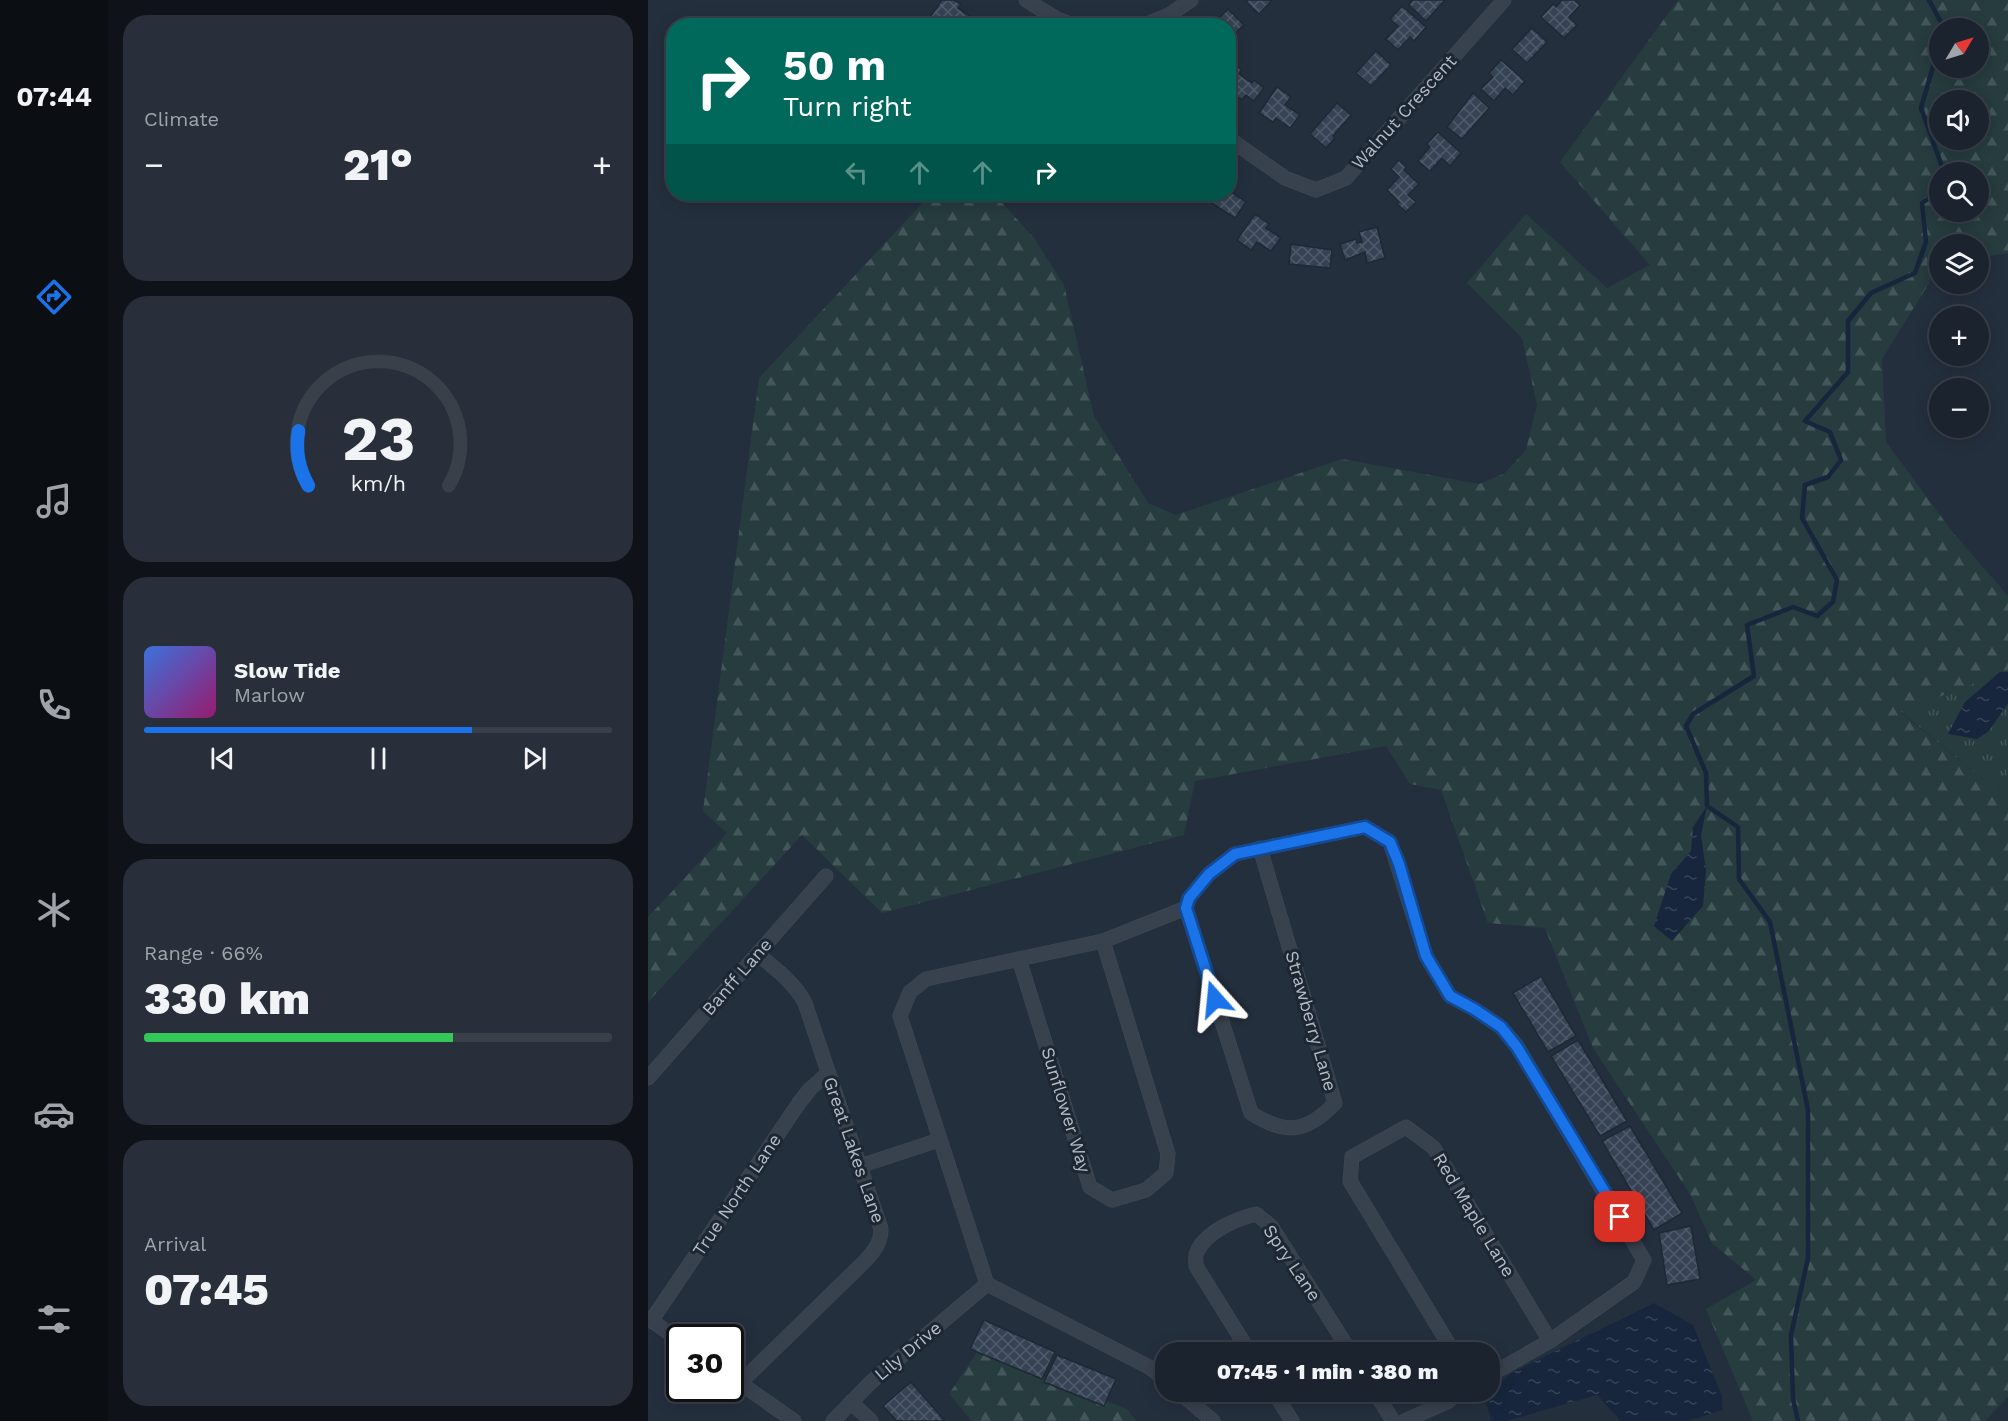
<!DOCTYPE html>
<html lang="en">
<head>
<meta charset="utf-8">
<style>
	:root { --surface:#1b232e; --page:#282f3a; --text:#f1f3f6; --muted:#a0a4aa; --line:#39404a; --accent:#1a73e8 }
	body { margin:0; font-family:"Work Sans",sans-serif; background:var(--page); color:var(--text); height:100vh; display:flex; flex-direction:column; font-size:22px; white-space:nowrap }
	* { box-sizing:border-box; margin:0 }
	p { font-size:20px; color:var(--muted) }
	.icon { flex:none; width:33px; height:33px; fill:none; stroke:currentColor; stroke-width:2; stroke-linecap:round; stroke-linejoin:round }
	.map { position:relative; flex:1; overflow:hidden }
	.panel { display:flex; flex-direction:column; gap:15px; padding:15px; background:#0f1319; width:540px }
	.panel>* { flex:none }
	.guide { position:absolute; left:18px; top:18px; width:570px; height:183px; border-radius:24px; box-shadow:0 3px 15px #0003,0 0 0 2px var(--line); background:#00695c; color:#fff; overflow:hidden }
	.needle { width:39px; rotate:52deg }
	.buttons { position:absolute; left:1281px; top:18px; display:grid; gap:12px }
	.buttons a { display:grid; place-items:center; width:60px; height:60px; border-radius:50%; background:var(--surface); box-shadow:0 3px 15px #0003,0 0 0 2px var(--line); font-size:30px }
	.speed { position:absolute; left:18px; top:1324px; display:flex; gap:12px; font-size:30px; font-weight:700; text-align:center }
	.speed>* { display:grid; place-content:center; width:78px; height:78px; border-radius:50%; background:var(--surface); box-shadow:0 3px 15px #0003,0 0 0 2px var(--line); line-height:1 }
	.speed .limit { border:3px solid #111; border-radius:9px; background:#fff; color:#111 }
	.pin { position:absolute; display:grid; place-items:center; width:51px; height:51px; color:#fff; margin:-26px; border-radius:12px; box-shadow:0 3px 9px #0006 }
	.me { position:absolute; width:66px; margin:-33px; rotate:342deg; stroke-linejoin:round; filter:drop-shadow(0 0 4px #0008) }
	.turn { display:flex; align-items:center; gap:21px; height:126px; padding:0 18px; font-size:27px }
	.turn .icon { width:78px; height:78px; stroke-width:2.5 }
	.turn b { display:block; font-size:42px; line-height:51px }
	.lanes { display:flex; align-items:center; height:57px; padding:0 18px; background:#0003; justify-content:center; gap:30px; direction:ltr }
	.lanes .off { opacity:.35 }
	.big { font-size:45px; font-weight:800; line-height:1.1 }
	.panel .tile { flex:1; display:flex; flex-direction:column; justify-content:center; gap:9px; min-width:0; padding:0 21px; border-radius:24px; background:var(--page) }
	.panel .dial { align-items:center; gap:0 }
	.dial svg { height:156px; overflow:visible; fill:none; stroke:var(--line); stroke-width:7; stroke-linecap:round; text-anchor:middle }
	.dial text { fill:var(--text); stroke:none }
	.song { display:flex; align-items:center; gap:18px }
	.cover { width:72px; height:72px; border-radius:9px; background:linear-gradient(135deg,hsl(220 70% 55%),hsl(320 70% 35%)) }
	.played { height:6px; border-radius:3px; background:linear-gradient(90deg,var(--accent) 70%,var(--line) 70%) }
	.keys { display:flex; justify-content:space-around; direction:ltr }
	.heat { display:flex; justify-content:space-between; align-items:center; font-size:33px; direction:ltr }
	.charge { height:9px; border-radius:4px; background:linear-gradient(90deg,#34c759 66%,var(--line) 0) }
	.trip { position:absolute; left:507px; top:1342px; width:345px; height:60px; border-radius:24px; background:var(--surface); box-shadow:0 3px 15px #0003,0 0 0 2px var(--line); font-weight:800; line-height:60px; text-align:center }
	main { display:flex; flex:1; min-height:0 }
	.menu { display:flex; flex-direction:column; width:108px; justify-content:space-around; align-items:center; background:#0b0e12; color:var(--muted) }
	.menu .icon { width:42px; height:42px }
	.menu .active { color:var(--accent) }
	.menu b { font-size:27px; color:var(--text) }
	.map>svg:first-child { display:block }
</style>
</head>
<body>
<main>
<nav class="menu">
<b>07:44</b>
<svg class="icon active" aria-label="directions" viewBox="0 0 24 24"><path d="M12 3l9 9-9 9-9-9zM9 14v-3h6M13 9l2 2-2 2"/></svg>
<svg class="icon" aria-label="music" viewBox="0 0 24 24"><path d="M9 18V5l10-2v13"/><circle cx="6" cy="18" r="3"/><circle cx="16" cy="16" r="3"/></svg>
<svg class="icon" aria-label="phone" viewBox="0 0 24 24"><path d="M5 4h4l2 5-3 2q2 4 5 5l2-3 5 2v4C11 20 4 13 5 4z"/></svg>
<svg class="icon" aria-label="climate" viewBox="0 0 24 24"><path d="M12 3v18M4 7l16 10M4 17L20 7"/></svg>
<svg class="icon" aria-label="car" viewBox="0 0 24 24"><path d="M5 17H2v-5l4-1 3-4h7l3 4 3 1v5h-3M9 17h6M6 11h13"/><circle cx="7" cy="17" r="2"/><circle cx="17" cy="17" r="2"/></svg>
<svg class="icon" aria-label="filters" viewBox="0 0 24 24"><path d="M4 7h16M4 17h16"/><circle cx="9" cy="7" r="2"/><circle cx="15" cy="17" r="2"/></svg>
</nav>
<section class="panel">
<div class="tile"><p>Climate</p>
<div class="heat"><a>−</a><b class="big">21°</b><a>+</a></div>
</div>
<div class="tile dial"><svg viewBox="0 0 100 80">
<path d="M14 69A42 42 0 1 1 86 69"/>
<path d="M14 69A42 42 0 0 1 9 41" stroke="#1a73e8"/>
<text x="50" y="56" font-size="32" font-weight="700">23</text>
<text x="50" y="72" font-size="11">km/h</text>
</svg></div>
<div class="tile">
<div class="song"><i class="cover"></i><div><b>Slow Tide</b><p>Marlow</p></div></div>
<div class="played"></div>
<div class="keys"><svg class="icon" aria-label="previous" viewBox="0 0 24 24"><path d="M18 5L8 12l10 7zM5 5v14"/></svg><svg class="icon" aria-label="pause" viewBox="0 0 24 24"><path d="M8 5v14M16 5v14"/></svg><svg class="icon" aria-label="next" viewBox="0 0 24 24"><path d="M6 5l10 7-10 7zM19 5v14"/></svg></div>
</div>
<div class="tile"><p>Range · 66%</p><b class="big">330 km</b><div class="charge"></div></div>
<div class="tile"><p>Arrival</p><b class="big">07:45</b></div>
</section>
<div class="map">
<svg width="1360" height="1421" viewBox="0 0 1360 1421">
	<defs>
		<pattern id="grass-tufts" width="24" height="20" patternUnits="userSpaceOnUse" patternTransform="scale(1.5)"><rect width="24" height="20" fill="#263c3f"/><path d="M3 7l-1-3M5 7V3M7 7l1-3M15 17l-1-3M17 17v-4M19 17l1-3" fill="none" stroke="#435659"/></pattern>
		<pattern id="forest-firs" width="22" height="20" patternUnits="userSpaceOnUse" patternTransform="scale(1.5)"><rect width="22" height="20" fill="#263c3f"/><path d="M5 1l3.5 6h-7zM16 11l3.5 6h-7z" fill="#435659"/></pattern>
		<pattern id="water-ripples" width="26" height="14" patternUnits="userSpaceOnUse" patternTransform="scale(1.5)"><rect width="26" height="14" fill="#17263c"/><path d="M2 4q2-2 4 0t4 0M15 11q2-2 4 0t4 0" fill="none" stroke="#364457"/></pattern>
		<pattern id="building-cross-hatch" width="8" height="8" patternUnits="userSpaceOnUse" patternTransform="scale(1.5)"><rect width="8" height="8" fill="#364354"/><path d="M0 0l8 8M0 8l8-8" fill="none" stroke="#515c6b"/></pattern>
	</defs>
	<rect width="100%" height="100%" fill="#242f3e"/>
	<path fill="url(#grass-tufts)" d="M1360 670V797L1343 786 1252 711Z"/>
	<g fill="url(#forest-firs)" fill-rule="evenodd">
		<path d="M1030 0H1360V253L1331 258 1330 244H1292L1291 267 1234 359 1238 442 1306 534 1360 596V670L1252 712 1343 786 1360 797V1397L1337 1421H1105L1058 1309 1108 1280 1064 1243 1042 1194 945 1048 897 928 840 923 793 790 762 784 738 746 547 781 536 835 234 913 154 835 0 1002V917L79 833 55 811 111 378 283 194H346L386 238 416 285 446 416 500 503 528 515 694 459 831 484 857 473 878 450 889 405 874 338 819 283 878 214 959 288 1002 265 912 162ZM1292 28H1330V68H1292ZM1292 100H1330V140H1292ZM1292 172H1330V212H1292Z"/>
		<path d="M329 1352 479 1409 488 1421H324L301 1394Z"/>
	</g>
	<g fill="url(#water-ripples)">
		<path d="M1352 672H1360V703L1341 731 1329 739 1300 734 1317 702Z"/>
		<path d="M1059 806 1053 835 1058 871 1055 906 1024 941 1006 926 1023 874 1043 851 1045 827Z"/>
		<path d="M1006 1303 1045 1325 1074 1396V1410L1041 1421H973L949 1395 859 1421H844L836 1397 865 1372Z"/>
	</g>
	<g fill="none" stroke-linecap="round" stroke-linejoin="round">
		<g stroke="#17263c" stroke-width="4.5">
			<path d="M1281 0 1296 28"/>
			<path d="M1292 43 1273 108 1296 172"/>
			<path d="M1150 1421 1145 1399 1143 1335 1160 1258V1110L1122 922 1091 879 1090 827 1059 806 1058 773 1038 726 1045 714 1106 676 1099 625 1145 607 1169 616 1185 602 1189 580 1154 518 1157 485 1180 477 1193 460 1182 432 1157 421 1200 372V321L1223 293 1267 273 1278 242 1274 203 1292 191"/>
		</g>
	</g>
	<g fill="url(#building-cross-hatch)" stroke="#1f2835" stroke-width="1.5">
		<path d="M294 0H306L313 4 310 8 324 18 319 26H305L301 22 299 26H287L280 20Z"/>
		<path d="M600 0H624L611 14 598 2Z"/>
		<path d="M764 0H797L778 21 761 5Z"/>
		<path d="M914 0H926L932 5 921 17 929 25 916 38 893 17 905 4 908 7Z"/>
		<path d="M754 6 778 27 766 41 762 37 750 50 738 39 750 26 742 19Z"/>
		<path d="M580 9 596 25 580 40V26H568L566 23Z"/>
		<path d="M884 28 899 42 879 63 864 49Z"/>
		<path d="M728 51 743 65 723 86 708 73Z"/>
		<path d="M853 60 877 81 865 95 857 88 846 101 833 89 845 77 841 73Z"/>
		<path d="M585 64 594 70 591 74 604 83 606 80 616 88 606 101 598 95 594 100 580 91V68Z"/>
		<path d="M629 87 643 97 637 105 652 115 642 128 628 118 625 122 611 113Z"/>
		<path d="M825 93 841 108 814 139 799 127Z"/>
		<path d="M689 103 703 115 685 136 687 138 678 148 662 134Z"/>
		<path d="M790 132 813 153 802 166 794 158 782 171 770 161 782 147 779 144Z"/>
		<path d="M751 160 758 167 756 170 771 184 760 195 768 202 758 212 749 204 751 202 739 190 751 177 743 169Z"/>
		<path d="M580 190 598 202 587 218 562 202 568 194H580Z"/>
		<path d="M607 214 621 224 618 228 633 238 623 251 609 242 603 250 589 240Z"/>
		<path d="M729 227 737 258 719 263 717 252 697 260 692 244 708 239 709 243 714 242 711 232Z"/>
		<path d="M643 244 684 250 682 268 641 264Z"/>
		<path d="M893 976 928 1036 900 1052 865 993Z"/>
		<path d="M930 1040 979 1121 952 1136 903 1056Z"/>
		<path d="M982 1126 1034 1213 1006 1230 954 1141Z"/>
		<path d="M1043 1226 1052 1279 1019 1285 1011 1233Z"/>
		<path d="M336 1320 407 1352 394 1379 322 1349Z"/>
		<path d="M409 1355 468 1379 456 1406 396 1382Z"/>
		<path d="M263 1382 297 1421H249L235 1406Z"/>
	</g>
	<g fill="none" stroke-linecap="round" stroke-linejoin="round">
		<g stroke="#414a57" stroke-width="15">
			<g id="minor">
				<path d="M378 0 409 19 429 26"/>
				<path d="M494 26 521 15 543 0"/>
				<path d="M580 138 637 178 668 190 698 178 856 0"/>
				<path d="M538 908 603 1113C637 1135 659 1133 687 1103L612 848"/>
				<path d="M371 959 442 1187 464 1200 498 1190 518 1173 520 1154 455 941"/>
				<path d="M0 1078 178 876"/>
				<path d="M212 1166 291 1140"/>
				<path d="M339 1284 252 1016 262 992 278 979 455 941 538 908 541 898 561 874 587 854 717 827 742 842 778 956 802 996 826 1009 853 1027 869 1046 996 1260 986 1282 902 1341 842 1375"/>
				<path d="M339 1284 501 1367 518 1381"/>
				<path d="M0 1318 32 1341"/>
				<path d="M3 1321 151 1103 162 1089 180 1073"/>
				<path d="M602 1353 548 1266C548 1262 547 1255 549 1252 557 1232 588 1219 608 1214L623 1226 703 1353"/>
				<path d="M806 1353 702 1181 704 1157 758 1127 786 1148 902 1341"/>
				<path d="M82 1376 146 1421"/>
				<path d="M92 1383 217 1261C226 1251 233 1243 233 1229L157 1003C146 982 127 969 110 954"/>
				<path d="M531 1392 565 1421"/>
				<path d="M626 1392 644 1421"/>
				<path d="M727 1392 745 1421"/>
				<path d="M203 1402 223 1421"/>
				<path d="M185 1421 223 1382 339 1284"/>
				<path d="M756 1421 799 1402 813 1392"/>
			</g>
		</g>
		<use href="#minor" stroke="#38414e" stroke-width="14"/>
	</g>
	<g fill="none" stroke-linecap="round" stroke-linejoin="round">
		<g stroke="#114b97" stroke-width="15">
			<path id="route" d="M567 999 538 908 541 898 561 874 587 854 717 827 742 842 751 864 778 956 802 996 826 1009 853 1027 869 1047 972 1217"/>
		</g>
		<use href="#route" stroke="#1a73e8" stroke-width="10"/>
	</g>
	<g text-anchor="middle" stroke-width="6" stroke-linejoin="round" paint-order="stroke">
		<g font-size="18" fill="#b4bcc9" stroke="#1d2633">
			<text transform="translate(756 112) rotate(-48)" y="6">Walnut Crescent</text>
			<text transform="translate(89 977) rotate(-49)" y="6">Banff Lane</text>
			<text transform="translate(663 1021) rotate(74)" y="6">Strawberry Lane</text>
			<text transform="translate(418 1110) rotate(73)" y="6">Sunflower Way</text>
			<text transform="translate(206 1150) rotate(71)" y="6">Great Lakes Lane</text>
			<text transform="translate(89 1195) rotate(-56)" y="6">True North Lane</text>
			<text transform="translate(826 1215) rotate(59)" y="6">Red Maple Lane</text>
			<text transform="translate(644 1263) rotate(56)" y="6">Spry Lane</text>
			<text transform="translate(260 1351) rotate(-40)" y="6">Lily Drive</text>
		</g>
	</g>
</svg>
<div class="buttons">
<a><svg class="needle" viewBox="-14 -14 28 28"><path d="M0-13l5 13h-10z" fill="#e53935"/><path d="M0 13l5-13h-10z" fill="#a0a4aa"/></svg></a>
<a><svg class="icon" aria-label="sound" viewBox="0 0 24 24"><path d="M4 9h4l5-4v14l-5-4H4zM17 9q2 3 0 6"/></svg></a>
<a><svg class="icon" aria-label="search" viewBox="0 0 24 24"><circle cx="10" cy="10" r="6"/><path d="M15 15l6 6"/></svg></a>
<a><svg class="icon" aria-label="layers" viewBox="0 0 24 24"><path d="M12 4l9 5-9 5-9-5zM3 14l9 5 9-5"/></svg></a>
<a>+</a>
<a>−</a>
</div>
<div class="speed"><div class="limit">30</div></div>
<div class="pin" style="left:972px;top:1217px;background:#d93025"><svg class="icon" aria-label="arrive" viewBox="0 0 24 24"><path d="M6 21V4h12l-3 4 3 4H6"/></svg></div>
<svg class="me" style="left:567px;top:999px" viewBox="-20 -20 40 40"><path d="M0-17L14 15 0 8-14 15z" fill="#1a73e8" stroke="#fff" stroke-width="4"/></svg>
<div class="trip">07:45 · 1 min · 380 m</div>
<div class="guide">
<div class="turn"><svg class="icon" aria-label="right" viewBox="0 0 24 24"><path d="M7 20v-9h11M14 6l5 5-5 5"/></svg><div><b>50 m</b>Turn right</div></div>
<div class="lanes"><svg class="icon off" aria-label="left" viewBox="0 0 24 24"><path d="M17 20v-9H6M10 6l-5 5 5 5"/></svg><svg class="icon off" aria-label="ahead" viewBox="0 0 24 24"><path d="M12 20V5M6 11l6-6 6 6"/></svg><svg class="icon off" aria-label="ahead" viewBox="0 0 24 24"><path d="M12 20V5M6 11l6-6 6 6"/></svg><svg class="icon" aria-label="right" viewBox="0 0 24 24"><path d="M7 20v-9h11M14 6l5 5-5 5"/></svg></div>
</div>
</div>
</main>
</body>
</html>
